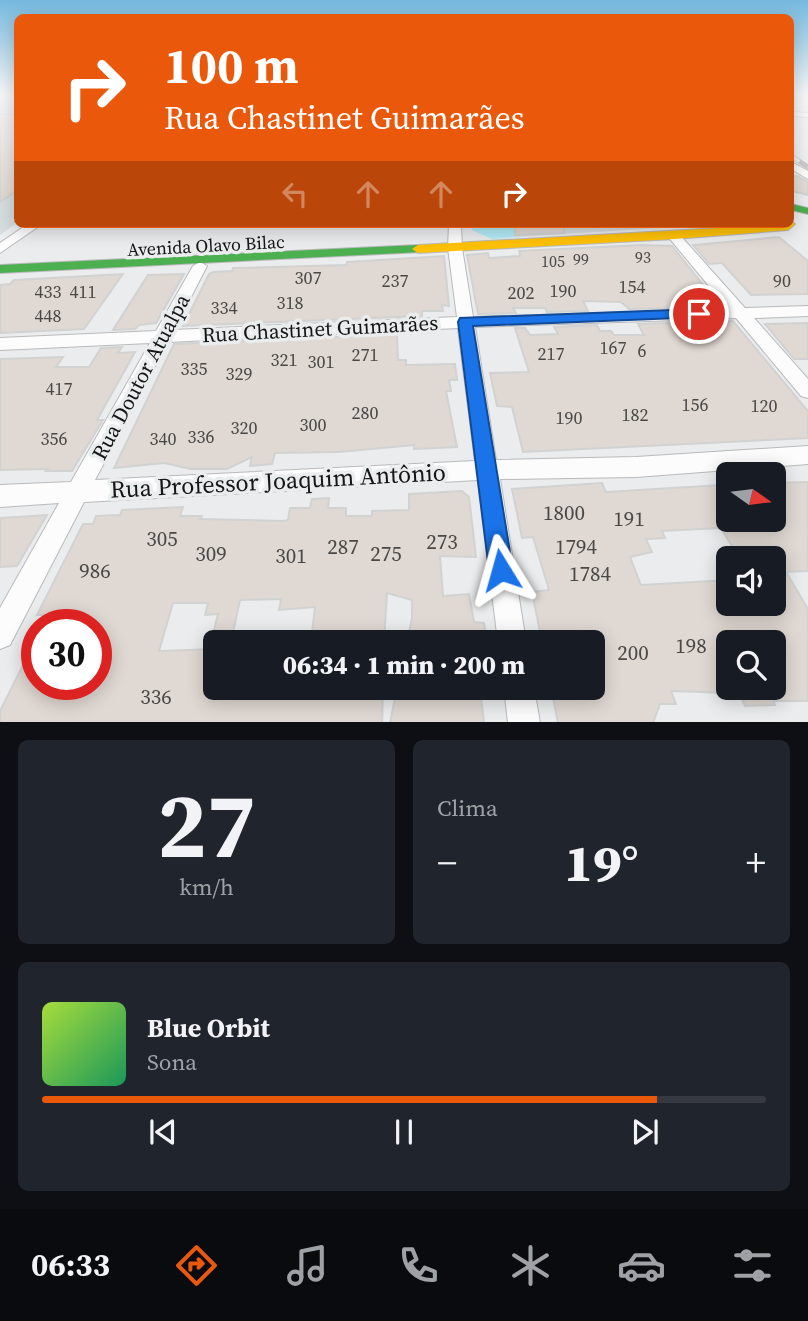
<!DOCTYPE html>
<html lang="pt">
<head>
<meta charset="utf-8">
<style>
	:root { --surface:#171b24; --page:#20242c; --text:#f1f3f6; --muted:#9ea1a6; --line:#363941; --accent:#ea580c }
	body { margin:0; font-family:"Source Serif 4",serif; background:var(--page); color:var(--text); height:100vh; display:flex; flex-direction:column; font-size:26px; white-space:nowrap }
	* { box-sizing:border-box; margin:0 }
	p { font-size:23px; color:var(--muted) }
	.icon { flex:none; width:38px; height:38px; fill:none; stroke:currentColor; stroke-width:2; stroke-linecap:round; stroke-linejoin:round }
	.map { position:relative; height:722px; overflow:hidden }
	.sheet { display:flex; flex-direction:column; gap:18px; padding:18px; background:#0d0f14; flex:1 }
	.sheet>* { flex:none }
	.guide { position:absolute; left:14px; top:14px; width:780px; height:214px; border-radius:10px; box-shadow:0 4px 18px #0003; background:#ea580c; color:#fff; overflow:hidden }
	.needle { width:46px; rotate:104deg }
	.controls { position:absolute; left:716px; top:462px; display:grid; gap:14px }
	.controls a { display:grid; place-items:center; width:70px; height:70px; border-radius:10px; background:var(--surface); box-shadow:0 4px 18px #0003; font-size:35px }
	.speed { position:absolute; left:21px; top:609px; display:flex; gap:14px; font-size:35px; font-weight:700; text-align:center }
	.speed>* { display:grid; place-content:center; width:91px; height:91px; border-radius:50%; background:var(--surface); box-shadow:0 4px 18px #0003; line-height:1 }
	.speed .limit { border:10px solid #d22; background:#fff; color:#111 }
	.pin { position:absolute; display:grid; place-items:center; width:60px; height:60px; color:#fff; margin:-30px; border:4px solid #fff; border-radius:50%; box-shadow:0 2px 7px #0007 }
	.me { position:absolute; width:77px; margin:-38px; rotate:352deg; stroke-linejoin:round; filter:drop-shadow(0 0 5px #0008) }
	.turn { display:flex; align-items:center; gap:24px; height:147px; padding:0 35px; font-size:32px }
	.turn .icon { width:91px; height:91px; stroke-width:2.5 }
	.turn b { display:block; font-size:49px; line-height:60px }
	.lanes { display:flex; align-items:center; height:66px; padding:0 35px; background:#0003; justify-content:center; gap:35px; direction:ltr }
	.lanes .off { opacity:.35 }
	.big { font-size:52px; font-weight:800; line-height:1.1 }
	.sheet .widget { flex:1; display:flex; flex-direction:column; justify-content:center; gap:10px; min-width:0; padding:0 24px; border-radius:10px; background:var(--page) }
	.sheet .dial { align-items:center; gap:0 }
	.dial b { font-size:91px; line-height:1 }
	.song { display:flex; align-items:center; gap:21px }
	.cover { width:84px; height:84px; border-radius:10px; background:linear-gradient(135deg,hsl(80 70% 55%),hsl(150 70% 35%)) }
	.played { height:7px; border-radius:4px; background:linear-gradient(90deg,var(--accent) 85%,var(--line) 85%) }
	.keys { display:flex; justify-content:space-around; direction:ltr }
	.heat { display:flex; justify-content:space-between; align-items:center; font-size:38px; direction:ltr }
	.sheet .tiles { flex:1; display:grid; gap:18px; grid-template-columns:1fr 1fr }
	.widget:last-child { grid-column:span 2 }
	.trip { position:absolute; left:203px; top:630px; width:402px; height:70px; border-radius:10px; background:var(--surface); box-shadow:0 4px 18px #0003; font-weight:800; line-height:70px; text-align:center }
	.tab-bar { display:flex; height:112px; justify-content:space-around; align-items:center; background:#090b0e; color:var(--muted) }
	.tab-bar .icon { width:49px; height:49px }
	.tab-bar .selected { color:var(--accent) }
	.tab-bar b { font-size:32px; color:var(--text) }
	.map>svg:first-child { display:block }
</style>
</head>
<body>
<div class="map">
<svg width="808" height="723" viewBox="0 0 808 723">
	<rect width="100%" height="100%" fill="#ebeced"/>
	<g fill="#d6dddf">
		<path d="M0 95H17V223L0 235Z"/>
		<path d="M513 224H706L707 225 516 237Z"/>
	</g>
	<path fill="#b2ebf6" d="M471 224H513L516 237 492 239 472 230Z"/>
	<g fill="#e0d8d2" stroke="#d1d2d2" stroke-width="2" fill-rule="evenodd">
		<path d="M0 114H18V190L0 202Z"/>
		<path d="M791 176H797L808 182V195L791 191Z"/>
		<path d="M515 224H563L565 233 515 235Z"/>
		<path d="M779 237 808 261V294L751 295 722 263 709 264 693 245Z"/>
		<path d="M642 245 672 246 721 307 629 309 621 302 583 301 588 311 547 312 545 308H513L516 313 478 314 467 255 488 253 489 258 520 256 519 251Z"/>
		<path d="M444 256 449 306 442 305 443 311H422V316L183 326 209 274 213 272 232 271 233 268 346 265 347 262Z"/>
		<path d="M123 274 84 329 0 333V285L10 284 14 280Z"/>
		<path d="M184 274 156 323 139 325 135 329 113 330 148 275Z"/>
		<path d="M733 321 808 411V438L523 452 512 407 497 406 490 373 529 372 515 328H525L530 335 558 334 554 327 597 325 600 331H611L614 335H644L638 324Z"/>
		<path d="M808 323V359H794L765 324Z"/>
		<path d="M397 334 398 360H406V365L455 364 457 380H449L451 391H446L457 447 414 449V445L339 452 275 453 272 464 250 466 252 457 227 469H191L164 463 114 468 174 344Z"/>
		<path d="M122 347 118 353 135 352 97 420H103L72 471H46L48 469 0 470V359L63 357 56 367H89L101 348Z"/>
		<path d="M808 482V571L786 572 808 609V701H773L775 705 745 706 737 688H774V642H728V693L671 691 676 704H660L653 723H558L551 688H593V642H542L532 592 549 590 533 537 522 538 512 489 602 483 606 492 721 485 728 497V520H774V483ZM721 528 739 558H774V604H728V580L641 585 630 557 652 552 646 539 665 538 662 531Z"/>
		<path d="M462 491 469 497 476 557 440 556 443 596 469 594 474 622 484 623 487 642H407L412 618V600L387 593 384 642H311L315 607 279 610 281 599 240 600 231 642H211L218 614 205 615 208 603H173L159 651 215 649V688H383L382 723H0V711L37 637V684H96V625H43L47 615H37L83 524H93L96 516 120 515 122 510 183 507 180 516H202L200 519 283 521 288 520 290 508H310L312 499 329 498 328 508H346V516H372V511L409 510V494Z"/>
		<path d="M47 515 17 566 0 567V518Z"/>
		<path d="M397 688H480L484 723H390Z"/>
	</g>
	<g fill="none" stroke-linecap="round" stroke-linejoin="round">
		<g stroke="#b9babb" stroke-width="2">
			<path id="lane" d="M0 105H2L3 106 0 107Z"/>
		</g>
		<g stroke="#b9babb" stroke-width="2">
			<g id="street">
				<path d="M791 112 808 113V117L791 116Z"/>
				<path d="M791 162 808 171V179L791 169Z"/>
				<path d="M28 224H42L0 253V243Z"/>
				<path d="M449 224H461L462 248 473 317 728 309 670 239V233H678L745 308 808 306V316L754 318 808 379V398L801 396 736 318 475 327 496 460 636 457 808 446V464L636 477 500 479 526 642H498L478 480 84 502 10 645 0 649V608L59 503 0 507V485L71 482 150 343 0 350V338L156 331 193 266 200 262 207 266 174 330 457 317 448 248ZM458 328 475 461 95 480 168 342Z"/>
				<path d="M504 688H534L540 723H508Z"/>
			</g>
		</g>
		<g stroke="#b9babb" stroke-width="2">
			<g id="fast">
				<path d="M791 204 808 208V214L791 210Z"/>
				<path d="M418 245 422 246V252L0 273V265Z"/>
			</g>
		</g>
		<g stroke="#b9babb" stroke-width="2">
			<path id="slow" d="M791 221 795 224 788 230 674 239 418 253 412 249 418 245 791 224Z"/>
		</g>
		<use href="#lane" fill="#fcfcfc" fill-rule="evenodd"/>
		<use href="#street" fill="#fcfcfc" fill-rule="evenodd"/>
		<use href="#fast" fill="#4caf50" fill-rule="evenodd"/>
		<use href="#slow" fill="#ffc107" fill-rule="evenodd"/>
		<g stroke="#b6b6b7" stroke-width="5">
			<path id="rail" d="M791 156 808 167"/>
		</g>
		<use href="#rail" stroke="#eaedee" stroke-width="3.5" stroke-dasharray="10" stroke-linecap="butt"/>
	</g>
	<linearGradient id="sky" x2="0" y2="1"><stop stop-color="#75b9de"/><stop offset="0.48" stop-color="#f6f6f7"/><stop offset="1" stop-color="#f6f6f7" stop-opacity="0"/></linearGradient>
	<rect width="808" height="197" fill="url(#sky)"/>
	<path fill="#1a73e8" stroke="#114b97" stroke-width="2" d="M699 309 706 314 704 317 473 326 513 570 509 579 501 582 493 579 489 570 458 322 460 318Z"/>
	<g text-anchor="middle" stroke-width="7" stroke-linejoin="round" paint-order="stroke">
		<g font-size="16" fill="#494846">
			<text x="643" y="263">93</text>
			<text x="581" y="265">99</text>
			<text x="553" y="267">105</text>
		</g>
		<g font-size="18" fill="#151616" stroke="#eaedee">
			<text transform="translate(206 246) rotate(-3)" y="6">Avenida Olavo Bilac</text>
		</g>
		<g font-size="18" fill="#494846">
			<text x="308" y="284">307</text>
			<text x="395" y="287">237</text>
			<text x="782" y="287">90</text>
			<text x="632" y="293">154</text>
			<text x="563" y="297">190</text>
			<text x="48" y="298">433</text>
			<text x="83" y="298">411</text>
			<text x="521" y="299">202</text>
			<text x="290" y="309">318</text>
			<text x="224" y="314">334</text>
			<text x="48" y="322">448</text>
			<text x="613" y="354">167</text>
			<text x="642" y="357">6</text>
			<text x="551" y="360">217</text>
			<text x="365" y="361">271</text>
			<text x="284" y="366">321</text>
			<text x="321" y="368">301</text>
			<text x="194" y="375">335</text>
			<text x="239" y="380">329</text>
			<text x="59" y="395">417</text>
			<text x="695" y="411">156</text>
			<text x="764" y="412">120</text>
			<text x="365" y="419">280</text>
			<text x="635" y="421">182</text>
			<text x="569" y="424">190</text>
			<text x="313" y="431">300</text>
			<text x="244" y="434">320</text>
			<text x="201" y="443">336</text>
			<text x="54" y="445">356</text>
			<text x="163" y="445">340</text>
		</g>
		<g font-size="21" fill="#151616" stroke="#eaedee">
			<text transform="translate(320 329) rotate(-3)" y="7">Rua Chastinet Guimarães</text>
			<text transform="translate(141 377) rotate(-62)" y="7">Rua Doutor Atualpa</text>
		</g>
		<g font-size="21" fill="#494846">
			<text x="564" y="520">1800</text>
			<text x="629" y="526">191</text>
			<text x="162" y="546">305</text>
			<text x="442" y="549">273</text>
			<text x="343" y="554">287</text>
			<text x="576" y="554">1794</text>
			<text x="211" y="561">309</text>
			<text x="386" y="561">275</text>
			<text x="291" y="563">301</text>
			<text x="95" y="578">986</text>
			<text x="590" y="581">1784</text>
			<text x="691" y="653">198</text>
			<text x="633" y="660">200</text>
			<text x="156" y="704">336</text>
		</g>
		<g font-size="24" fill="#151616" stroke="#eaedee">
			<text transform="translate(278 481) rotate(-3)" y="8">Rua Professor Joaquim Antônio</text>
		</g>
	</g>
</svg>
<div class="controls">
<a><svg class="needle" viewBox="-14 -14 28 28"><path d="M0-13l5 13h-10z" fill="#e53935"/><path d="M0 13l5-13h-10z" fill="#9ea1a6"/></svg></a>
<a><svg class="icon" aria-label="sound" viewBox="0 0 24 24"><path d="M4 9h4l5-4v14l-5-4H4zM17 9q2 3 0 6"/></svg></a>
<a><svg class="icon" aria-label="search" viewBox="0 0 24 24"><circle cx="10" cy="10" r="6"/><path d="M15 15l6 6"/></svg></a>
</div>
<div class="speed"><div class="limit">30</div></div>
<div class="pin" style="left:699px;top:314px;background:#d93025"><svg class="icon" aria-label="arrive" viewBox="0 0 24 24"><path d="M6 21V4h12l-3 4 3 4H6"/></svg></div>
<svg class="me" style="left:501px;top:570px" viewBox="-20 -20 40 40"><path d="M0-17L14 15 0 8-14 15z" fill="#1a73e8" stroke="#fff" stroke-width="4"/></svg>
<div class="trip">06:34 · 1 min · 200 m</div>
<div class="guide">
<div class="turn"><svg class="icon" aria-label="right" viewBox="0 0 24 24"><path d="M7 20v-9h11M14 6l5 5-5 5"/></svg><div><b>100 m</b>Rua Chastinet Guimarães</div></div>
<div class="lanes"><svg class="icon off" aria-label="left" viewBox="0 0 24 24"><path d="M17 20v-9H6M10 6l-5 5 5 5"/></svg><svg class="icon off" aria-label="ahead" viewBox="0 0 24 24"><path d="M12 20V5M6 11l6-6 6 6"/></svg><svg class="icon off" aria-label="ahead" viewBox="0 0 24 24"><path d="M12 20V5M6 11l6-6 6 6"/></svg><svg class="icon" aria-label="right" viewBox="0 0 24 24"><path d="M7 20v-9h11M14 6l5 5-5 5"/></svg></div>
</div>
</div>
<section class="sheet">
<div class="tiles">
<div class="widget dial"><b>27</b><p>km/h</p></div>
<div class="widget"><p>Clima</p>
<div class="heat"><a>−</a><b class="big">19°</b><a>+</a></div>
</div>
<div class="widget">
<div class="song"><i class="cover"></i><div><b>Blue Orbit</b><p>Sona</p></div></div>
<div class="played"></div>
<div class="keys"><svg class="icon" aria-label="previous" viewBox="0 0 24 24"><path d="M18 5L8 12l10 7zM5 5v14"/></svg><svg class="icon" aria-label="pause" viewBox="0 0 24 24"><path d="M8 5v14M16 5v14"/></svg><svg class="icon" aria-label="next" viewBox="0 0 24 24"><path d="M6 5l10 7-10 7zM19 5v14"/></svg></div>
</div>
</div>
</section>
<nav class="tab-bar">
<b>06:33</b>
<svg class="icon selected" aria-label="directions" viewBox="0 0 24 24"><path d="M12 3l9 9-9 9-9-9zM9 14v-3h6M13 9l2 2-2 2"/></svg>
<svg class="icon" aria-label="music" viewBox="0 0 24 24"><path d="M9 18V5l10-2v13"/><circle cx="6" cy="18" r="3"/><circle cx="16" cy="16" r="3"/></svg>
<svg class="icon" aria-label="phone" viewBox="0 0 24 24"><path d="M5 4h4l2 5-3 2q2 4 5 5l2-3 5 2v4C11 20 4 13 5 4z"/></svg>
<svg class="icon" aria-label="climate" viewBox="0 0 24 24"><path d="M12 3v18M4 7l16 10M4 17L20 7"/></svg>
<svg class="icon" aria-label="car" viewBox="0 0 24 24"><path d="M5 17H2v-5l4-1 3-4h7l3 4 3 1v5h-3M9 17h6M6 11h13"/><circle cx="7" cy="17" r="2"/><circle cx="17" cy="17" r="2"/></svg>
<svg class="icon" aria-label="filters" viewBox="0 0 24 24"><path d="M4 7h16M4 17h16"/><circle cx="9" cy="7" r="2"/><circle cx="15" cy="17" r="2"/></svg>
</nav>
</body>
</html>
